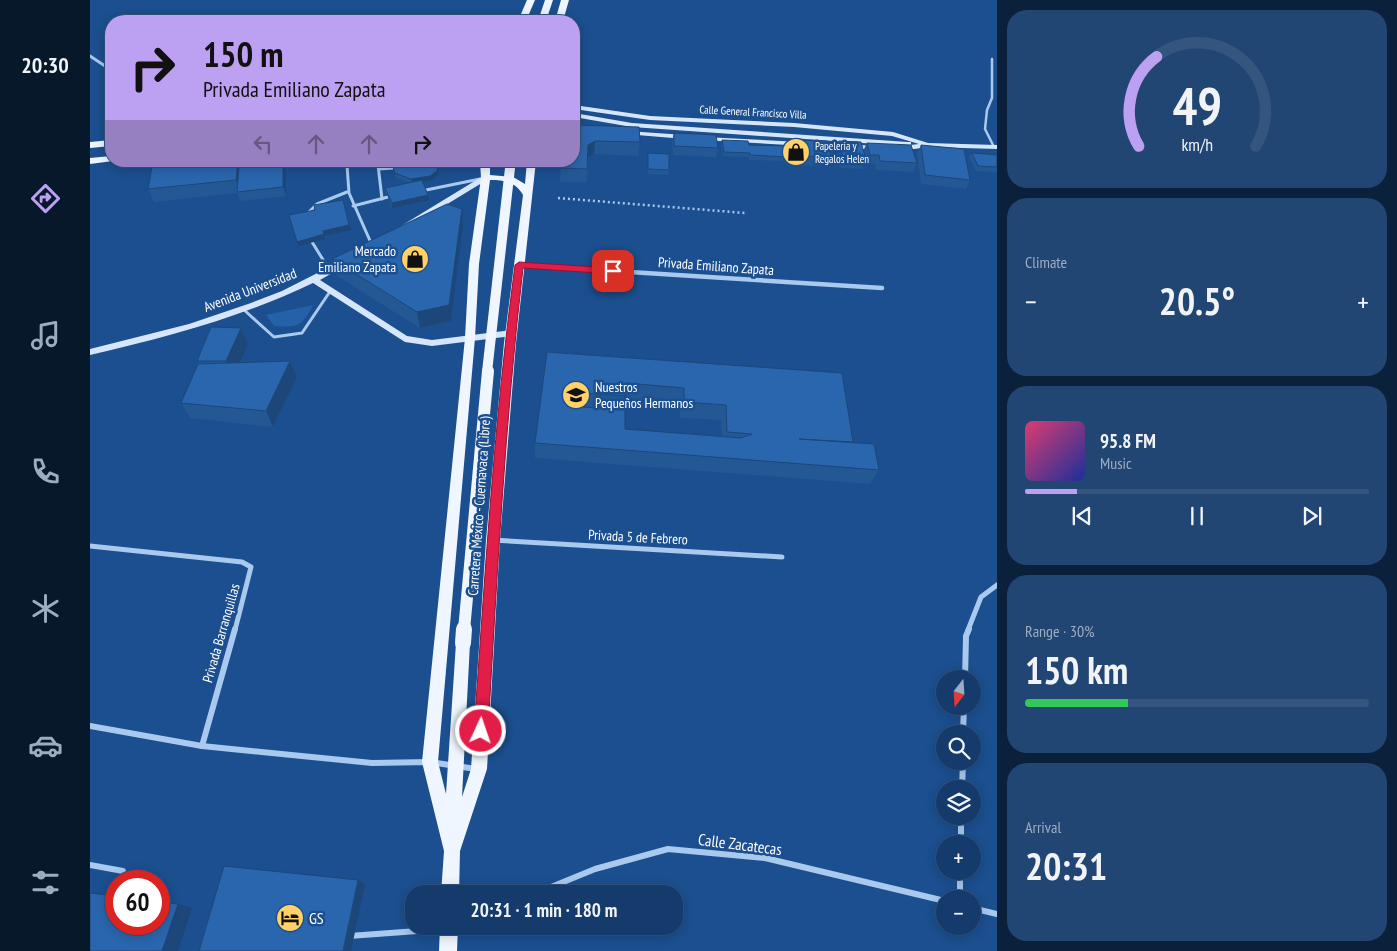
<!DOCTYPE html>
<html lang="en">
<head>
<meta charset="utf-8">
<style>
	:root { --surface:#143b6b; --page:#214673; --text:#f1f3f6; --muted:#9dadc1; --line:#33557e; --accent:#bca0f2 }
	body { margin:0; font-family:"PT Sans Narrow",sans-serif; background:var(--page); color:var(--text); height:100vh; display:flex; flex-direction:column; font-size:19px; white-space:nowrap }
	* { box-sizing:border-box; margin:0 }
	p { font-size:16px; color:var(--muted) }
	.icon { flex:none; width:28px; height:28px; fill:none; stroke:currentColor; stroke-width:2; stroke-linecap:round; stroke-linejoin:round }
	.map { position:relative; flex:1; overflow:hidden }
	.side { display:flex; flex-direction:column; gap:10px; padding:10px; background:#0b203b; width:400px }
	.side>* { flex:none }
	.banner { position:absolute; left:15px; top:15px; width:475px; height:152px; border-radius:20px; box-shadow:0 2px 12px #0003,0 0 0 1px var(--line); background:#bca0f2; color:#111; overflow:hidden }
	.needle { width:32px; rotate:197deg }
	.tools { position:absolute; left:846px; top:670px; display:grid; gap:10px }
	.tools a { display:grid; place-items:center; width:45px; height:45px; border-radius:50%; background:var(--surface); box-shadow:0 2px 12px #0003,0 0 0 1px var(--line); font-size:25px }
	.speed { position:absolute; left:15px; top:870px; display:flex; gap:10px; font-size:25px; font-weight:700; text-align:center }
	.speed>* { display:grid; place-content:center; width:65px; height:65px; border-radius:50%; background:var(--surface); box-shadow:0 2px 12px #0003,0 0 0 1px var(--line); line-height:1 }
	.speed .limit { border:8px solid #d22; background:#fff; color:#111 }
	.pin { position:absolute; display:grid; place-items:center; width:42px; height:42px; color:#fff; margin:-21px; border-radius:10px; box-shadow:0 2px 8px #0006 }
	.me { position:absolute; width:55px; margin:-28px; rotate:3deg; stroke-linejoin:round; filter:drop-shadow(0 0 4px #0008) }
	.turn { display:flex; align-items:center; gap:18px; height:105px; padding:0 15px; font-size:22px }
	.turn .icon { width:65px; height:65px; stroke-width:2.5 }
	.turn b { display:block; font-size:35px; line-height:42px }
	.lanes { display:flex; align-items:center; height:48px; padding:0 15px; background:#0003; justify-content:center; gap:25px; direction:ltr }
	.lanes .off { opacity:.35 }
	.big { font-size:38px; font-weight:800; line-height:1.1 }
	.side .card { flex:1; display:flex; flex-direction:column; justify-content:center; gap:8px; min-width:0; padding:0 18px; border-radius:20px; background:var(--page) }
	.side .dial { align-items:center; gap:0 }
	.dial svg { height:130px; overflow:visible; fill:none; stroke:var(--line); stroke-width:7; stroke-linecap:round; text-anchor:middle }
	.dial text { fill:var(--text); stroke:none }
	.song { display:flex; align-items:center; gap:15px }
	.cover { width:60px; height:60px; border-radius:8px; background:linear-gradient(135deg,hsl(340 70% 55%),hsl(230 70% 35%)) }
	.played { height:5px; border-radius:2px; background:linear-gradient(90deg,var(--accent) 15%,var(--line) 15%) }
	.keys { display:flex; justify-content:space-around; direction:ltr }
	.heat { display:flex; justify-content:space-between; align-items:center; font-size:28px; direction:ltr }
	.charge { height:8px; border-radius:4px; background:linear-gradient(90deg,#34c759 30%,var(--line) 0) }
	.trip { position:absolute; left:315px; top:885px; width:278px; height:50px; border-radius:20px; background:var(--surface); box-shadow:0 2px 12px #0003,0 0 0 1px var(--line); font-weight:800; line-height:50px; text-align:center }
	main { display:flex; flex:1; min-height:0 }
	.tab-bar { display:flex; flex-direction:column; width:90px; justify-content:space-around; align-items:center; background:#08182b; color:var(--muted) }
	.tab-bar .icon { width:35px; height:35px }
	.tab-bar .selected { color:var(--accent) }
	.tab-bar b { font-size:22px; color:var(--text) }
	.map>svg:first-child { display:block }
</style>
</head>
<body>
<main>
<nav class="tab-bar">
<b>20:30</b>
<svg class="icon selected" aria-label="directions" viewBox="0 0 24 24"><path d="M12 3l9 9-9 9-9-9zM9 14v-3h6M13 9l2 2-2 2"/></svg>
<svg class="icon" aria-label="music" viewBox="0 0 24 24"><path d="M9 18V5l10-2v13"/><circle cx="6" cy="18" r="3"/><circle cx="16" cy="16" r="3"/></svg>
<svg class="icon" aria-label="phone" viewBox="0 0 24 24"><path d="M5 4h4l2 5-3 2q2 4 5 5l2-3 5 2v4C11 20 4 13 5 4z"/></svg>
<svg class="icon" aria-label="climate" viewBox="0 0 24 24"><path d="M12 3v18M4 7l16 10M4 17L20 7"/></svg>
<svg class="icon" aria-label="car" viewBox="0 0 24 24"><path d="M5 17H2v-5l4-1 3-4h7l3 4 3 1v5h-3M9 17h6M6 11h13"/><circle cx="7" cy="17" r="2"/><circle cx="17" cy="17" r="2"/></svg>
<svg class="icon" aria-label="filters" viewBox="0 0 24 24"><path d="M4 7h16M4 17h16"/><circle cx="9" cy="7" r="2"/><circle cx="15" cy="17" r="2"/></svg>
</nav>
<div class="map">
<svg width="907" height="951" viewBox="0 0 907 951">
	<rect width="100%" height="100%" fill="#1b4f8f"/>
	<path fill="#2461a8" d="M223 305C213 326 207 328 184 326L176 315Z"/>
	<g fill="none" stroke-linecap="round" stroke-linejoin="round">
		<path stroke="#a9c9ee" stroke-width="2.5" stroke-dasharray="2 3" stroke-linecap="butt" d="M468 198 655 213"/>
		<g stroke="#a9c9ee" stroke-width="2.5">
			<path d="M902 59V98L897 110 895 129 904 147"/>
			<path d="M288 161 289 166"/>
			<path d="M350 164 369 161"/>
			<path d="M256 166 257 161"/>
		</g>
		<g stroke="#a9c9ee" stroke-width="3">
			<path d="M257 165 259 193 281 243"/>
			<path d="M288 165 292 199"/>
			<path d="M289 169 303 168"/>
			<path d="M336 190 390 179"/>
			<path d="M263 206 298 197"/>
			<path d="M216 215 227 204 257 192"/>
			<path d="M222 242 240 271"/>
			<path d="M153 309 184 337 212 333 241 290"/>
		</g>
		<path stroke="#a9c9ee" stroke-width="3" d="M0 56 21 70"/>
		<path stroke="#a9c9ee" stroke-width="4.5" d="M429 265 792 288"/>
		<g stroke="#a9c9ee" stroke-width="5">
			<path d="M403 540 692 557"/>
			<path d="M0 546 152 562 161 567 145 630"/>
			<path d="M878 630 891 597 907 585"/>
		</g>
		<g stroke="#a9c9ee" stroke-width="6">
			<path d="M875 679 876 636 879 629"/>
			<path d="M0 726 112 746 282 763 340 762 386 769"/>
			<path d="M873 734 874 706"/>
			<path d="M112 746 145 629"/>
			<path d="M872 789 873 761"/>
			<path d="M871 816V844"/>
			<path d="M0 865 33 871"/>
			<path d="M870 871V899"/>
			<path d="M444 894 505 869 578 849 675 858 855 901"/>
			<path d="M882 908 907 914"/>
			<path d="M259 936 355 929"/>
		</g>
		<g fill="#d6e6fa" fill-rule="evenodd">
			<path d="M484 105 560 116 704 123 803 132 838 143 907 145V149L839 147 809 151H806V147L816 146 542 127 484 117V113L542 123 818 142H821V145L829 144 802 136 704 127 560 120 484 109Z"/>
			<path d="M537 131 595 135 599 137 595 139 535 134V132Z"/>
			<path d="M614 137 787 146 791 148 787 150 612 140V138Z"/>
			<path d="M393 176H396L400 178 318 228H312L311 226Z"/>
			<path d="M255 259 259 262 258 264 230 280 317 336 342 340 421 330 425 333 421 336 342 346 315 342 223 283C152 317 77 337 0 355V349L99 324 161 303 192 291Z"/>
		</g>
		<g fill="#f0f6ff" fill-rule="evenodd">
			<path d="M437 0H445L436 21H428Z"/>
			<path d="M455 0H463L456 21H448Z"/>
			<path d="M471 0H479L473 21H465Z"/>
			<path d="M21 140V146L0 148V142Z"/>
			<path d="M21 156 23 161 0 164V158Z"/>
			<path d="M390 161H400V175L423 177 435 184 437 161H446L426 343 410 540 397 769 370 851 369 894H351L354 851 332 762 375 338 379 264 391 178ZM400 180C414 180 426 182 433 195L414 343 396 540 381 769 372 797 380 643 378 638 373 636 368 638 366 643 356 794 348 762 385 338 389 264Z"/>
			<path d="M350 926H368L367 951H349Z"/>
		</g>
		<path stroke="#f0f6ff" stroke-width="10" d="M397 372 420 168"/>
		<path stroke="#f0f6ff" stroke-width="12" d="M374 630 398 371"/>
		<path stroke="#f0f6ff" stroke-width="16" d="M373 643 374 629"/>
	</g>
	<g fill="#245895" fill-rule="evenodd">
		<path d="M484 125 550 142 548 156 504 154 498 158 497 182H470L471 161Z"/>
		<path d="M584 133 628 148 626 157 583 155 582 142Z"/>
		<path d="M632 140 659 145 696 157 695 161 659 160V157L633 156 631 144Z"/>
		<path d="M702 140 741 157 738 166 703 165 699 149Z"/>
		<path d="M749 141 776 160 772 169 750 168 746 150Z"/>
		<path d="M777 143 827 163 823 172 786 170 785 164H777L773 151Z"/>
		<path d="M831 145 880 180 876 189 831 184 827 154Z"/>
		<path d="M558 153 579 170 578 175 558 174Z"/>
		<path d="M882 153 907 155V172L886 171 879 158Z"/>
		<path d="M193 162 196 171V196L150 201 147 193 64 202 58 189 153 164V167Z"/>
		<path d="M302 164H350L348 175 341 181 333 182 338 195 339 200 302 208 296 192 295 188 321 183 306 178Z"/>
		<path d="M372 209 373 226 361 321 330 328 246 275 242 259Z"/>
		<path d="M151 328 158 344 150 363 200 361 207 377 183 427 100 418 91 403 109 364 107 361Z"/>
		<path d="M457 352 752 373 763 442 762 443 789 470 780 484 445 458V443ZM535 399 590 403V418L631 420 632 436 535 429 533 410Z"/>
	</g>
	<g fill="#1d4779">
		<path d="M505 141 504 154 497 158 498 145Z"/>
		<path d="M148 161H152L153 164 151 193 146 180Z"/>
		<path d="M350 161V164L348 175 341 181 322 183 321 179Z"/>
		<path d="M193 162 196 171V196L193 187Z"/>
		<path d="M338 195 339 200 302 208V203Z"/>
		<path d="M372 209 373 226 361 321 330 328 327 312Z"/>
		<path d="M259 225 261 230 234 236 235 239 209 246 207 242 233 231Z"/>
		<path d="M151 328 158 344 144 377 136 361Z"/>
		<path d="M200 361 207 377 183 427 176 411Z"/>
		<path d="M268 880 275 884 261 951H253Z"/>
		<path d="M88 904 102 908 88 951H72Z"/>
	</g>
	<g fill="#2a66ad" stroke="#1d4779" fill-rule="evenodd">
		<path d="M484 125 549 127 550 142 505 141 498 145 497 169 470 168 471 161H484Z"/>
		<path d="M584 133 626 135 628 148 584 146Z"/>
		<path d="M632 140 658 141 659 145 694 146 696 157 660 155V153L634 152Z"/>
		<path d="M702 140 737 141 741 157 705 156Z"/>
		<path d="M749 141 771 142 776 160 753 159Z"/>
		<path d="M777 143 821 145 827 163 790 161 789 155H780Z"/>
		<path d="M831 145 874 149 880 180 835 175Z"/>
		<path d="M558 153 579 154V170L558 169Z"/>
		<path d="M882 153 907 155V167L888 166Z"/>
		<path d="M63 161H148L146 180 58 189Z"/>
		<path d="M303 161H349L347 171 340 176 321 179 305 173 302 164Z"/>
		<path d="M193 162V187L147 192 149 167Z"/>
		<path d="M332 180 338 195 302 203 295 188Z"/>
		<path d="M253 200 259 225 233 231 234 234 207 242 199 215 225 210 224 205Z"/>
		<path d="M357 204 372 209 359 305 327 312 242 259Z"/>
		<path d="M121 327 151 328 136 361H107Z"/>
		<path d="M457 352 752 373 763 442 709 439 784 444 789 470 445 443ZM536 383 594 388V402L636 405 637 432 662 434 651 438 535 429V410L477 406 478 392 535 396Z"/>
		<path d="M200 361 176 411 91 403 108 364Z"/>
		<path d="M134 866 268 880 253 951H109Z"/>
		<path d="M0 893 26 896V924H69V902L88 904 72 951H0Z"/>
	</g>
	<path fill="#e11d48" stroke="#92132f" d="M429 262 523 268 527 271 523 274 433 268C415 422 407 577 398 731L396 736 391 738 386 736 384 731C395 576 404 420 425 265Z"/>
	<defs>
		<g id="shop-disc" transform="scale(1.4375)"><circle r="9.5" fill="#ffd166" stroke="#1b4f8f"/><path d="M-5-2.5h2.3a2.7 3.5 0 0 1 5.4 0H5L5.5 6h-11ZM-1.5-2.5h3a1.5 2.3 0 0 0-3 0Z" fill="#111"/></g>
		<g id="school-disc" transform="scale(1.4375)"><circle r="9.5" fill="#ffd166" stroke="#1b4f8f"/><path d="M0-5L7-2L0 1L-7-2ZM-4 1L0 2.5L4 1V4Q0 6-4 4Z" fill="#111"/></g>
		<g id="hotel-disc" transform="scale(1.4375)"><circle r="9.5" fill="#ffd166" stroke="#1b4f8f"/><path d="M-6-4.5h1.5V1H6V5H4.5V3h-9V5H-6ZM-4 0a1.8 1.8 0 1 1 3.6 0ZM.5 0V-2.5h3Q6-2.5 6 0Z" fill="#111"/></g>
	</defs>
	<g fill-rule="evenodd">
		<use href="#shop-disc" x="706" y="152"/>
		<use href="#shop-disc" x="325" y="259"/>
		<use href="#school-disc" x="486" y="395"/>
		<use href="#hotel-disc" x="200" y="918"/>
	</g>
	<g text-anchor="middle" stroke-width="5" stroke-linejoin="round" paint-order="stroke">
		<g font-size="11" fill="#fff" stroke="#1b4f8f">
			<text transform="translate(663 112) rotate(3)" y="4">Calle General Francisco Villa</text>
		</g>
		<g font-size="11" fill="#fff" stroke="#1b4f8f" text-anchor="start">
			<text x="725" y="150">Papeleria y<tspan x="725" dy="13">Regalos Helen</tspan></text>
		</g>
		<g font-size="14" fill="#fff" stroke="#1b4f8f" text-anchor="end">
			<text x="306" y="256">Mercado<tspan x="306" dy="16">Emiliano Zapata</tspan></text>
			<text x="505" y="392" text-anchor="start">Nuestros<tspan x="505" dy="16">Pequeños Hermanos</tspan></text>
		</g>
		<g font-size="14" fill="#fff" stroke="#1b4f8f">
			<text transform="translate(626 266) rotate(4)" y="5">Privada Emiliano Zapata</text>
			<text transform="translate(160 290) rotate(-21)" y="5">Avenida Universidad</text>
			<text transform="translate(389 506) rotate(-86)" y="5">Carretera México - Cuernavaca (Libre)</text>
			<text transform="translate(548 537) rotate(3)" y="5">Privada 5 de Febrero</text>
			<text transform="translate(131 633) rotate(-74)" y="5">Privada Barranquillas</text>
		</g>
		<g font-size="16" fill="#fff" stroke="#1b4f8f">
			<text transform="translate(650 844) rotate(7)" y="6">Calle Zacatecas</text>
		</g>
		<g font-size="16" fill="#fff" stroke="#1b4f8f" text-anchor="start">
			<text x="219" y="924">GS</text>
		</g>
	</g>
</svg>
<div class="tools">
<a><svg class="needle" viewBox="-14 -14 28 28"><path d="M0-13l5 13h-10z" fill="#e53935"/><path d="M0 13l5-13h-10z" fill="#9dadc1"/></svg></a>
<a><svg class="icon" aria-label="search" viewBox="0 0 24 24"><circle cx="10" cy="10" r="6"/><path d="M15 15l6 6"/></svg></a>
<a><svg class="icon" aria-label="layers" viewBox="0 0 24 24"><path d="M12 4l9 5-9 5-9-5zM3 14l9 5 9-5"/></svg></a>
<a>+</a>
<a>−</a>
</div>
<div class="speed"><div class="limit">60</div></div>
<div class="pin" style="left:523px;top:271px;background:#d93025"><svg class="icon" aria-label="arrive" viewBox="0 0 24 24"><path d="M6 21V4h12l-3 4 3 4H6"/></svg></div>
<svg class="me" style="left:391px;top:731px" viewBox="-20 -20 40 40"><circle r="17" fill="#e11d48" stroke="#fff" stroke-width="3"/><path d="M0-11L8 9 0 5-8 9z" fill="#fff"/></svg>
<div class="trip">20:31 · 1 min · 180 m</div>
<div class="banner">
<div class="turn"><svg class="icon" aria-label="right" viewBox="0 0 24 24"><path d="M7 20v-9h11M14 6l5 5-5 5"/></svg><div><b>150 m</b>Privada Emiliano Zapata</div></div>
<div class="lanes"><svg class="icon off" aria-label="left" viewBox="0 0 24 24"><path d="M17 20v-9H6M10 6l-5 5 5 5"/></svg><svg class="icon off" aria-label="ahead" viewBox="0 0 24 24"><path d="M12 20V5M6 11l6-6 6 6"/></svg><svg class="icon off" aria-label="ahead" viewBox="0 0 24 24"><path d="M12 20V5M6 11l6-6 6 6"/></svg><svg class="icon" aria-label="right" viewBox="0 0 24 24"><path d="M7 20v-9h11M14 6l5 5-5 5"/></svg></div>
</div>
</div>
<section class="side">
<div class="card dial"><svg viewBox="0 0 100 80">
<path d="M14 69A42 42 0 1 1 86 69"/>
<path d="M14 69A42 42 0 0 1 25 14" stroke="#bca0f2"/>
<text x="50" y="56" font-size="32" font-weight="700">49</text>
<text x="50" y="72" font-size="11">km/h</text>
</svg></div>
<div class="card"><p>Climate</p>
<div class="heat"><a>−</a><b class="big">20.5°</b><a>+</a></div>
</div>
<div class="card">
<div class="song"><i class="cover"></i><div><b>95.8 FM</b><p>Music</p></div></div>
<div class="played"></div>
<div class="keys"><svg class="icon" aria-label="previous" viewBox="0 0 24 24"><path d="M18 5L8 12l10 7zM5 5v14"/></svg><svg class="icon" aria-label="pause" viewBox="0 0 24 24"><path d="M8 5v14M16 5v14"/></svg><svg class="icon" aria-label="next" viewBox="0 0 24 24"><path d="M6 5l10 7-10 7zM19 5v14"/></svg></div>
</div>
<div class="card"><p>Range · 30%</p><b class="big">150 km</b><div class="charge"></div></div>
<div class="card"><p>Arrival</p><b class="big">20:31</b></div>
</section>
</main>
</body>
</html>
